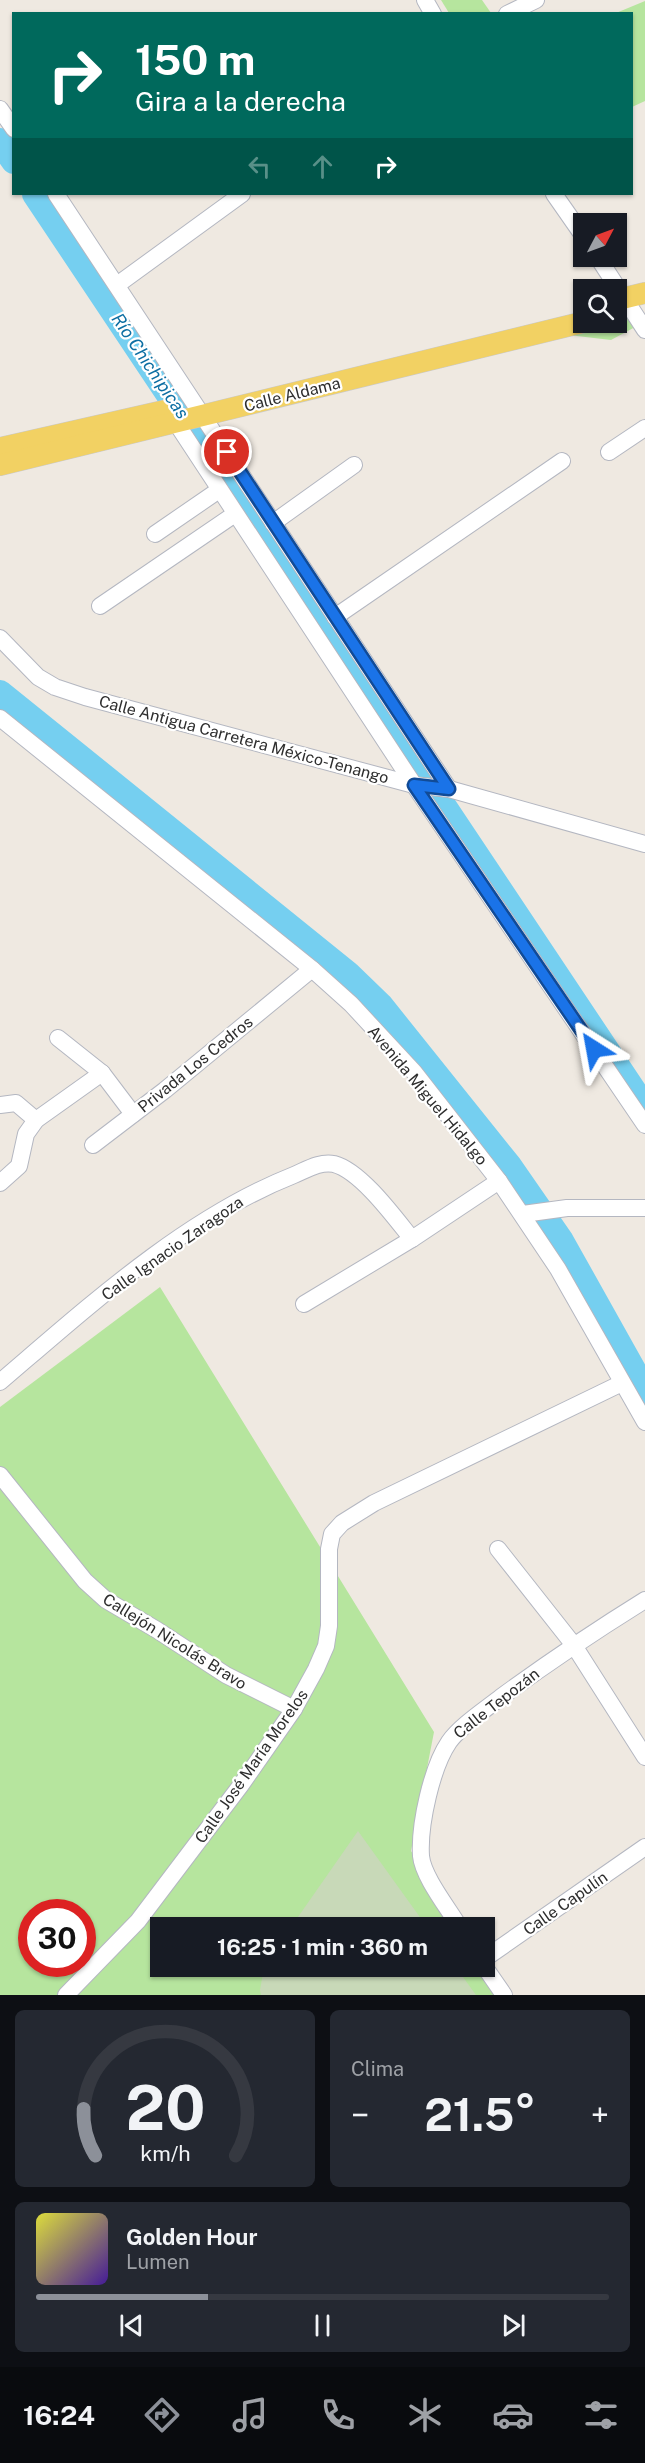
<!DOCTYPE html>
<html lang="es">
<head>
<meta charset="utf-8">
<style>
	:root { --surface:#171b24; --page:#242831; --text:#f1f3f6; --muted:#9ea1a6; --line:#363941; --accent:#8c9099 }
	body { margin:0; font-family:"Public Sans",sans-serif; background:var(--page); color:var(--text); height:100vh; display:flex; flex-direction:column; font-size:22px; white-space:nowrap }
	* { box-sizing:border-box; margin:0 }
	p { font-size:20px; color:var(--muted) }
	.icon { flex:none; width:33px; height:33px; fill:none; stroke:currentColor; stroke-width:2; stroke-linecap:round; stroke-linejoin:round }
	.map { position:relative; height:1995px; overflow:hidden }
	.details { display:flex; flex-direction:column; gap:15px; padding:15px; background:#0d0f14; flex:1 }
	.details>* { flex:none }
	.hud { position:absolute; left:12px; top:12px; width:621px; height:183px; border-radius:0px; box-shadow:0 2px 4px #0004; background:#00695c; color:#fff; overflow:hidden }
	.needle { width:39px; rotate:49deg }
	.fabs { position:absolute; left:573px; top:213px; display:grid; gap:12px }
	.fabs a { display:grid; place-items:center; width:54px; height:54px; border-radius:0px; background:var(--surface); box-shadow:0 2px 4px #0004; font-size:30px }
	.speed { position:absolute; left:18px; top:1899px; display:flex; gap:12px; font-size:30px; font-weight:700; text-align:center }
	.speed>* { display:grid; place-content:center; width:78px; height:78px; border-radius:50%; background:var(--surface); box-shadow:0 2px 4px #0004; line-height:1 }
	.speed .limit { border:9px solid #d22; background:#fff; color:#111 }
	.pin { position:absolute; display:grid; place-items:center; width:51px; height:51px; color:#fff; margin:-26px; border:3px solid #fff; border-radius:50%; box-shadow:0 2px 6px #0007 }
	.me { position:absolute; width:66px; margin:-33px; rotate:326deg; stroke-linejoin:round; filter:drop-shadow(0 0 4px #0008) }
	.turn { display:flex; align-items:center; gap:21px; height:126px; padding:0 24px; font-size:27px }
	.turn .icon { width:78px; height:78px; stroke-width:2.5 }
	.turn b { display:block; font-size:42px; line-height:51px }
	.lanes { display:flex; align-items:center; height:57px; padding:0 24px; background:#0003; justify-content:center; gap:30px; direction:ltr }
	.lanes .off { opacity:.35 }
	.big { font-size:45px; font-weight:700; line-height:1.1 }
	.details .widget { flex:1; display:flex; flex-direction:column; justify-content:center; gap:9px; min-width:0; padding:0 21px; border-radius:9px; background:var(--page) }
	.details .dial { align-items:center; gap:0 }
	.dial svg { height:156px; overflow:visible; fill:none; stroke:var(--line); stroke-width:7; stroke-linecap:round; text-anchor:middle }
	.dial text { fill:var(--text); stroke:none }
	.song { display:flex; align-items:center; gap:18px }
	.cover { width:72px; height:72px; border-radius:9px; background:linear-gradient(135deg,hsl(60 70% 55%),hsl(260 70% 35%)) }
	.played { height:6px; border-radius:3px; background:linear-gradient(90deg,var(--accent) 30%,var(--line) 30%) }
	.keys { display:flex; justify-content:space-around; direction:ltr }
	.heat { display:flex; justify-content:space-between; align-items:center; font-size:33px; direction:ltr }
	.details .tiles { flex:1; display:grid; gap:15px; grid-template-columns:1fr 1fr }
	.widget:last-child { grid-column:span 2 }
	.trip { position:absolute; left:150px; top:1917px; width:345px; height:60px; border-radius:0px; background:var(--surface); box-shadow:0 2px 4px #0004; font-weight:700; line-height:60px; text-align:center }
	.dock { display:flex; height:96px; justify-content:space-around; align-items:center; background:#090b0e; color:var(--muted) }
	.dock .icon { width:42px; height:42px }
	.dock .active { color:var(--accent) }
	.dock b { font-size:27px; color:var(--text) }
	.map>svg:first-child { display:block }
</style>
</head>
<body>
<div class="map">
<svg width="645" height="1995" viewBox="0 0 645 1995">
	<rect width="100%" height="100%" fill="#efe9e1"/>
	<g fill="#b6e59e" fill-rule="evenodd">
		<path d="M441 0H482L491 13H449Z"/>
		<path d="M645 1V101L632 107V14L616 13Z"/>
		<path d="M632 313 637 326 611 340 560 334 601 323 616 322 617 318Z"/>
		<path d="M160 1287 434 1732 411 1851 461 1927 160 1928V1966H484L505 1995H0V1407ZM32 1912H82V1964H32Z"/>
	</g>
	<g fill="#c8d9b8">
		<path d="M358 1831 427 1927H291Z"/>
		<path d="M455 1966 476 1995H261L260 1990 264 1967Z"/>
	</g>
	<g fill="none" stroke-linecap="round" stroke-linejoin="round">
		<g stroke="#75cff0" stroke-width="26">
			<path d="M0 141 14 161"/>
			<path d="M35 194 645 1108"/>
			<path d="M0 693 348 974 380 1005 509 1166 561 1241 645 1391"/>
		</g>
		<g stroke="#b4b7c1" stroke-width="18">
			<g id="minor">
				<path d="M425 0 433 14"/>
				<path d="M507 14 536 0"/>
				<path d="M0 109 14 129"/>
				<path d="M56 194 449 789"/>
				<path d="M554 194 584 237"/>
				<path d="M597 256 645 330"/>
				<path d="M117 285 242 194"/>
				<path d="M169 412 414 785 645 1125"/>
				<path d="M609 452 645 428"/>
				<path d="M273 523 354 465"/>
				<path d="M155 534 219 490"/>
				<path d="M100 606 235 514"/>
				<path d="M335 617 562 461"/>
				<path d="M0 638 38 677 55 687 85 697 414 785 449 789 645 844"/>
				<path d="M0 718 312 969 351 1004 414 1072 499 1181 558 1269 645 1422"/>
				<path d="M58 1038 102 1073 133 1114"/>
				<path d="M0 1105 16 1103 36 1120"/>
				<path d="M93 1145 165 1090 312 969"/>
				<path d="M0 1183 19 1166 26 1134 36 1120 102 1073"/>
				<path d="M523 1214 567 1208H645"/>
				<path d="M304 1304 412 1239 499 1181"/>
				<path d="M0 1382C89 1306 185 1218 294 1175 306 1170 320 1161 334 1164 361 1171 395 1218 412 1239"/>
				<path d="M0 1475 85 1581 106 1600 157 1630 226 1675 294 1709"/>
				<path d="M498 1549 573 1644 645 1757"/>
				<path d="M460 1928C449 1909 423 1877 421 1856 419 1824 432 1767 449 1742 460 1726 486 1709 501 1697 549 1662 595 1631 645 1600"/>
				<path d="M484 1959 645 1847"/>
				<path d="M484 1966 504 1995"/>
				<path d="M66 1995 138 1921 241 1785 294 1709 316 1669 326 1646 329 1626V1549L332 1534 342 1523 374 1503 622 1383"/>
			</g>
		</g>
		<g stroke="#c9c9c9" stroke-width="22">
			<g id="major">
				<path d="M616 300 645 293"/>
				<path d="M0 448 172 409"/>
				<path d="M0 465 584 322"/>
			</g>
		</g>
		<use href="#minor" stroke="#fff" stroke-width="16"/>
		<use href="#major" stroke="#f2d163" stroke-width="21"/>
	</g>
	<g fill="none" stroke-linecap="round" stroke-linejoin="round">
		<g stroke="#114b97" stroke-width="15">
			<path id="route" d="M227 452 449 789 414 785 594 1049"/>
		</g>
		<use href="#route" stroke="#1a73e8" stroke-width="10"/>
	</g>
	<g text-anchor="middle" stroke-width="4.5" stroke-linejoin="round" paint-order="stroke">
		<g font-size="16" fill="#2e2e2e" stroke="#fff">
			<text transform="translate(292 394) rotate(-14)" y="6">Calle Aldama</text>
			<text transform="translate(244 739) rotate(15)" y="6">Calle Antigua Carretera México-Tenango</text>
			<text transform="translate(195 1064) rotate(-39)" y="6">Privada Los Cedros</text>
			<text transform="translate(428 1095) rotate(50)" y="6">Avenida Miguel Hidalgo</text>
			<text transform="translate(172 1248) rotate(-35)" y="6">Calle Ignacio Zaragoza</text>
			<text transform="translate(175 1641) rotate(32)" y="6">Callejón Nicolás Bravo</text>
			<text transform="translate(496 1703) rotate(-38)" y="6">Calle Tepozán</text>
			<text transform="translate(251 1766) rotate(-55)" y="6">Calle José María Morelos</text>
			<text transform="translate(565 1903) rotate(-35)" y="6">Calle Capulín</text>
		</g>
		<g font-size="18" font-style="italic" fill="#0d6fa3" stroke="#fff">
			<text transform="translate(150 366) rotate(56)" y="6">Río Chichipicas</text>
		</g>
	</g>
</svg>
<div class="fabs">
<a><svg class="needle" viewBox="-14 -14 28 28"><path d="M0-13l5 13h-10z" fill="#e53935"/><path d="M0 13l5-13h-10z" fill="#9ea1a6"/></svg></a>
<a><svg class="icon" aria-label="search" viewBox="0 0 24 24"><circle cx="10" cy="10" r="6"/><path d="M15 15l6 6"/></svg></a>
</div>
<div class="speed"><div class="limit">30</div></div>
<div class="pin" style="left:227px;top:452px;background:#d93025"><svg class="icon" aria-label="arrive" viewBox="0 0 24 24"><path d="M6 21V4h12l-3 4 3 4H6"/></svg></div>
<svg class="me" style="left:594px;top:1049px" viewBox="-20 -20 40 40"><path d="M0-17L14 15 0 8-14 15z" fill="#1a73e8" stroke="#fff" stroke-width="4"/></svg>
<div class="trip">16:25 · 1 min · 360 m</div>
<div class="hud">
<div class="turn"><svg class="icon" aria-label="right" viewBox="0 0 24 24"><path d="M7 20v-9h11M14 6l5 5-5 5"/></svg><div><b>150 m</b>Gira a la derecha</div></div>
<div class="lanes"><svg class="icon off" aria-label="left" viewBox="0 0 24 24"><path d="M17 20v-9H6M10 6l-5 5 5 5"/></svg><svg class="icon off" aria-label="ahead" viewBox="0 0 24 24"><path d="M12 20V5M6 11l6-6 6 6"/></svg><svg class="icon" aria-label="right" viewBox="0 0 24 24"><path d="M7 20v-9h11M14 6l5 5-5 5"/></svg></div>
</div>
</div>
<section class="details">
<div class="tiles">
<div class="widget dial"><svg viewBox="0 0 100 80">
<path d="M14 69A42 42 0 1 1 86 69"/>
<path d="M14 69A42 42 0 0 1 8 45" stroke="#8c9099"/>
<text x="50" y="56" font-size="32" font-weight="700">20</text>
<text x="50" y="72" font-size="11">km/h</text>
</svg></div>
<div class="widget"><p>Clima</p>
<div class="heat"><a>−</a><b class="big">21.5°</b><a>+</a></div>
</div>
<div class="widget">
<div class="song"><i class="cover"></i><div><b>Golden Hour</b><p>Lumen</p></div></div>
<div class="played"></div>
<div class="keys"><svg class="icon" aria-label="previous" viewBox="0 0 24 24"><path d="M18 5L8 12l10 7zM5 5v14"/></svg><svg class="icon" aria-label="pause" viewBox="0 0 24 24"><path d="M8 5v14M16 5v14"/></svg><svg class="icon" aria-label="next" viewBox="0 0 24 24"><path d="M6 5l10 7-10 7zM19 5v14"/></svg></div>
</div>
</div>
</section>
<nav class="dock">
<b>16:24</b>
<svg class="icon active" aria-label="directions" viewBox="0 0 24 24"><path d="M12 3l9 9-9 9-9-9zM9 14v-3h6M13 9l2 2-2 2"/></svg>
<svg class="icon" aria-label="music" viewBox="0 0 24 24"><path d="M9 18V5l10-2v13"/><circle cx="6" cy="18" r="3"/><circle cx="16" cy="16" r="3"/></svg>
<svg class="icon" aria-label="phone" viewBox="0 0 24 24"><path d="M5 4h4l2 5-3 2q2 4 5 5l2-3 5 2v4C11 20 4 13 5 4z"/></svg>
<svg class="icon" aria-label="climate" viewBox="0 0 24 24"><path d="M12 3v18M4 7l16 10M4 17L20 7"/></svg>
<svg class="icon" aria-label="car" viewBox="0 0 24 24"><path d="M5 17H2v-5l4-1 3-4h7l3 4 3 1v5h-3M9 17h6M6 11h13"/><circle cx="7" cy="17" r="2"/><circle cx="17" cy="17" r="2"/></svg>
<svg class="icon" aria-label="filters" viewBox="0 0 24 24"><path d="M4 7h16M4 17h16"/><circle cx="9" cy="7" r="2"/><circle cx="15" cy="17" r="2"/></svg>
</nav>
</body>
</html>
